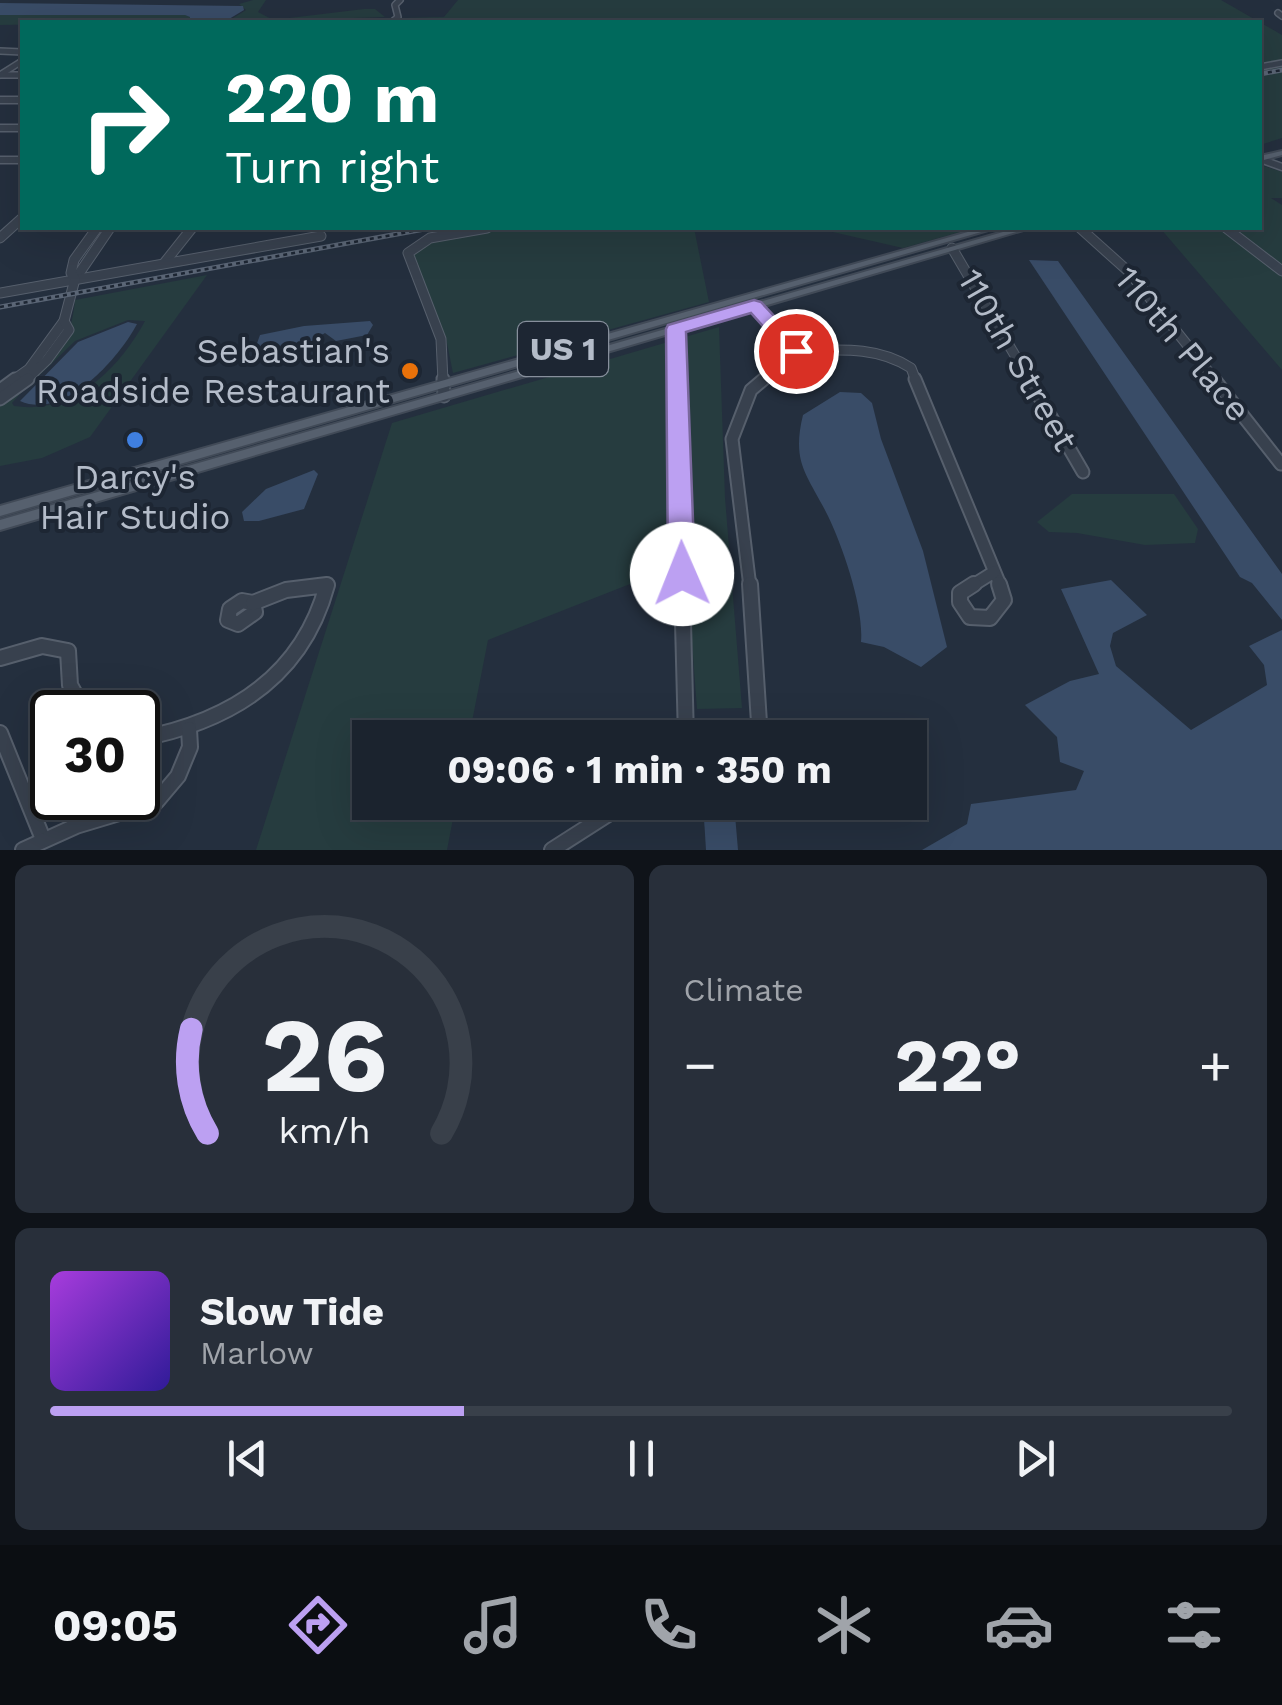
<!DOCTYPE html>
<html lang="en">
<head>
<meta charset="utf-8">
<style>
	:root { --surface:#1b232e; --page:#282f3a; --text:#f1f3f6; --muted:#a0a4aa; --line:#39404a; --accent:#bca0f2 }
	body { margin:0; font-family:"Work Sans",sans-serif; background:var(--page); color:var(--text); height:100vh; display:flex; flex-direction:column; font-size:38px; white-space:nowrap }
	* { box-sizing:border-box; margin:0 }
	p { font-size:32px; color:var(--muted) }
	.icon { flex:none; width:55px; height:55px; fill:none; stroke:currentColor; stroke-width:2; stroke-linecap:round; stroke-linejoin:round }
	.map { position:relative; height:850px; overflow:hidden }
	.panel { display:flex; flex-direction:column; gap:15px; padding:15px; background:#0f1319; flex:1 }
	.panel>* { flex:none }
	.guide { position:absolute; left:20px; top:20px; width:1242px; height:210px; border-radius:0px; box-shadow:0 10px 40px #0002,0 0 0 2px var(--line); background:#00695c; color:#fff; overflow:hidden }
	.speed { position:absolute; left:30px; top:690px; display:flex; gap:20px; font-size:50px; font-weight:700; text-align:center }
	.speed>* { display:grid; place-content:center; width:130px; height:130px; border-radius:50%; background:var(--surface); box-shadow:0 10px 40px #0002,0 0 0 2px var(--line); line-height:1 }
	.speed .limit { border:5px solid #111; border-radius:15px; background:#fff; color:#111 }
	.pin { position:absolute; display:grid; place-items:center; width:85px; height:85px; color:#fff; margin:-42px; border:5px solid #fff; border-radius:50%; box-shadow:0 2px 10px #0007 }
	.me { position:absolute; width:110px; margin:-55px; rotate:359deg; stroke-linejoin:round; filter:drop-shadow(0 0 8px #0008) }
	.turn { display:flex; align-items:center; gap:35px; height:210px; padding:0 40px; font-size:45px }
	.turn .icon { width:130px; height:130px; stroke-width:2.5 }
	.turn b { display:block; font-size:70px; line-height:85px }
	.big { font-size:75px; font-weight:700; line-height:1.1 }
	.panel .widget { flex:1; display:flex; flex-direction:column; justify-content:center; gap:15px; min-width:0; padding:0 35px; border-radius:15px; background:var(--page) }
	.panel .dial { align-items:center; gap:0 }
	.dial svg { height:260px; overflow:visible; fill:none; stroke:var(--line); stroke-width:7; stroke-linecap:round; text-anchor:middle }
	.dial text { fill:var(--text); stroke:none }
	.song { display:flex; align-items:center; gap:30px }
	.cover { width:120px; height:120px; border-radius:15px; background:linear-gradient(135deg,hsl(280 70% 55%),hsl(250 70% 35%)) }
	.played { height:10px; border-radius:5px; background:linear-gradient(90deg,var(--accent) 35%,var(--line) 35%) }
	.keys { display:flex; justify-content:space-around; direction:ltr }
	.heat { display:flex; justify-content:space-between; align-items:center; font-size:55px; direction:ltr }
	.panel .tiles { flex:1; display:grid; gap:15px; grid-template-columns:1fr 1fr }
	.widget:last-child { grid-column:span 2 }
	.trip { position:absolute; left:352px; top:720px; width:575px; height:100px; border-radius:0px; background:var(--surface); box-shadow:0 10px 40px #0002,0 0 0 2px var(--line); font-weight:700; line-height:100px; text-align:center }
	.tab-bar { display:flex; height:160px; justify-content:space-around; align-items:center; background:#0b0e12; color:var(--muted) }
	.tab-bar .icon { width:70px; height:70px }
	.tab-bar .on { color:var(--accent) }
	.tab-bar b { font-size:45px; color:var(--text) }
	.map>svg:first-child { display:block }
</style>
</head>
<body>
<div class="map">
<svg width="1282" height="850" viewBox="0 0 1282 850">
	<rect width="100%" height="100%" fill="#242f3e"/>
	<g fill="#263c3f" fill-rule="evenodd">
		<path d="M253 0H266L258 12 273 20 364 9H375L385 17 227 22 246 10 239 4Z"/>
		<path d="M458 0H1221L1282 35V61L1260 65V22H747L745 18H715L717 22H401L404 18 444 17Z"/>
		<path d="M0 15H186L190 17 189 22 0 25Z"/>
		<path d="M1282 64V138L1260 145V68Z"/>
		<path d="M1264 166 1282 172V198H1271L1282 205V370L1160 228H1260V167Z"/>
		<path d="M498 228H694L709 302 453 373 446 338 413 253 432 240Z"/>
		<path d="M815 228H975L903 248Z"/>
		<path d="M207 275 90 437 42 458 0 466V403C44 369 69 360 75 300ZM128 320 145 321C119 369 73 415 14 406L12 403 20 394 75 341Z"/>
		<path d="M719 327 725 498 742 708 697 709 686 562 488 640 469 737 370 738V802L456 803 447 850H256L392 423Z"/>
		<path d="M1072 494H1174L1198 529 1195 543 1145 545 1077 533 1049 532 1037 522Z"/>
	</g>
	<g fill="#394c67">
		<path d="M0 3 243 6 244 10 224 22H189L190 17 185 15H0Z"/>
		<path d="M1029 260 1058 261 1282 574V620L1252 583 1240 577Z"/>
		<path d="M370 321 373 325 367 335 336 341 325 333 290 354 265 357 256 346 260 335 304 326Z"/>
		<path d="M128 322 137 324C119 358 64 421 20 401L78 342Z"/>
		<path d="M840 392 861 393 872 403 881 439 923 551 947 647 921 667 884 647 861 642C864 608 843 547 828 516 808 475 791 464 803 415Z"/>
		<path d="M314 470 318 474 304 509 259 521H244L242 512 266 489Z"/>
		<path d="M1111 580 1147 615 1113 633 1110 646 1116 666 1191 730 1267 685 1264 665 1249 646 1282 630V850H922L967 824 971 804 1076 790 1084 771 1060 762 1057 737 1025 705 1070 681 1099 674 1061 589Z"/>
		<path d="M703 803H734L738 850H706Z"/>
	</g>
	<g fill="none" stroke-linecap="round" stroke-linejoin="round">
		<g stroke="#565f6c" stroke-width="8">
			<g id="minor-far4">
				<path d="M1278 13 1282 16"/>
				<path d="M392 22 398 17 395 5 400 0"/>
				<path d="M0 51 22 52"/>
				<path d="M1260 67 1282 63"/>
				<path d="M0 75 22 61"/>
				<path d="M1 75H22"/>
			</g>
		</g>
		<g stroke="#565f6c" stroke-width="9">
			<g id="minor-far3">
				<path d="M0 100H22"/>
				<path d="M0 128H22"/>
				<path d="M1260 159 1282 167"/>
				<path d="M0 160H22"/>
				<path d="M18 222 22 218"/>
			</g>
		</g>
		<g stroke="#565f6c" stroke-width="11">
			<g id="minor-far2">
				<path d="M1080 228 1129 272 1216 381"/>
				<path d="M1226 228 1282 271"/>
				<path d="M0 238 21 219"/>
				<path d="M952 248 1030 381"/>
				<path d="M165 262 192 228"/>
				<path d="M76 278 110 228"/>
				<path d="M0 293 321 236"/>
				<path d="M754 306 796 351"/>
				<path d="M675 329 676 381"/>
				<path d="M796 351C836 350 876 345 911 368L916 381"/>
				<path d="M12 381 29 369 64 321"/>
				<path d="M25 381 47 360 69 330 64 321 75 279 71 273 74 260 97 228"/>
				<path d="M443 381 441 339 408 253 430 238 487 228"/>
				<path d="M761 381 796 351"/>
			</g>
		</g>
		<g stroke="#565f6c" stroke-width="15">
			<g id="minor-far1">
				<path d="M443 379 444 396"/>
				<path d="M676 379 682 587"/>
				<path d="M915 379 1001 587"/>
				<path d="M1029 379 1083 472"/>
				<path d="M1214 379 1281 464"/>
				<path d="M0 390 15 379"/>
				<path d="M0 399 28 379"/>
				<path d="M312 587H327"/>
				<path d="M750 587 732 439 751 390 764 379"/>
				<path d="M970 587 994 572"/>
			</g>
		</g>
		<g stroke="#565f6c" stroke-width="18">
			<g id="minor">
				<path d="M682 584 686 738"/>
				<path d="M750 584 760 738"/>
				<path d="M974 584 960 593V602L970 617 990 618 1004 600 999 584"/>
				<path d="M242 601 253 603 255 612 238 624 228 620 230 609Z"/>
				<path d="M0 658 42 646 68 651 70 685 85 712"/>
				<path d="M0 733 43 839"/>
				<path d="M138 739C229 722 302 678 327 585L286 590 253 603"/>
				<path d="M23 850 76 826 156 802 178 776 190 747 189 729"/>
				<path d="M552 850 627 802"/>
			</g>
		</g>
		<g stroke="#414a57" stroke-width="4">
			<g id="major">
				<path d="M1282 151V155L1260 161V156Z"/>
				<path d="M982 228H995L0 516V506Z"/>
				<path d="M1017 228H1030L0 530V520Z"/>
			</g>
		</g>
		<use href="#minor-far4" stroke="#38414e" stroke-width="5"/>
		<use href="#minor-far3" stroke="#38414e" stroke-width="6"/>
		<use href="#minor-far2" stroke="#38414e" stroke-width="9"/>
		<use href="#minor-far1" stroke="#38414e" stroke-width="11"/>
		<use href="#minor" stroke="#38414e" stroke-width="14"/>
		<use href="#major" fill="#56606e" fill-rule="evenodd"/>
		<g stroke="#5a6575" stroke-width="5">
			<g id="rail">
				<path d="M1260 74 1282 70"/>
				<path d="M0 307 430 228"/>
			</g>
		</g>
		<use href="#rail" stroke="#1d2633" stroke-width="2.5" stroke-dasharray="4" stroke-linecap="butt"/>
	</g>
	<path fill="#bca0f2" stroke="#7a689d" stroke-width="2.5" d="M754 300 761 302 807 351 804 355H789L751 313 686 332 695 574 691 581 682 585 672 581 668 574 666 329 668 325Z"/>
	<circle fill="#e8710a" stroke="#1d2633" stroke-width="4" cx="410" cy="371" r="10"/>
	<circle fill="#3f7fe0" stroke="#1d2633" stroke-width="4" cx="135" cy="440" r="10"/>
	<g text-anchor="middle" stroke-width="8" stroke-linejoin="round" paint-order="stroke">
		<rect fill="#1d2633" stroke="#878f9c" stroke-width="2.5" x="518" y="322" width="90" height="54" rx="8"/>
		<g font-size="32" font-weight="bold" fill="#b4bcc9">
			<text x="563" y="360">US 1</text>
		</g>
		<g font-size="35" fill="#b4bcc9" stroke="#1d2633">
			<text transform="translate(1183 344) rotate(50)" y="12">110th Place</text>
			<text transform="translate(1018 360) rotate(60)" y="12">110th Street</text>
		</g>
		<g font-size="35" fill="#b4bcc9" stroke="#1d2633" text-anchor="end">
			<text x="390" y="363">Sebastian's<tspan x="390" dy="40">Roadside Restaurant</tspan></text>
			<text x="135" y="489" text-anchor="middle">Darcy's<tspan x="135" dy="40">Hair Studio</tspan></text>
		</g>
	</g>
</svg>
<div class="speed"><div class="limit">30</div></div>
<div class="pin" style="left:796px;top:351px;background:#d93025"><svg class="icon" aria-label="arrive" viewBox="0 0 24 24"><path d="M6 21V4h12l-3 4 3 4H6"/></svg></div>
<svg class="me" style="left:682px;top:574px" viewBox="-20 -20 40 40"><circle r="19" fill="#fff"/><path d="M0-13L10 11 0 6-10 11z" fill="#bca0f2"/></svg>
<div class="trip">09:06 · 1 min · 350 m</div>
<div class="guide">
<div class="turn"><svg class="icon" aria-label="right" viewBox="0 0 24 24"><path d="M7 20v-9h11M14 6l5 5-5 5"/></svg><div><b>220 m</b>Turn right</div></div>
</div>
</div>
<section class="panel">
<div class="tiles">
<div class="widget dial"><svg viewBox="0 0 100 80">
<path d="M14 69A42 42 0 1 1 86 69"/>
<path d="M14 69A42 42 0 0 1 9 37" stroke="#bca0f2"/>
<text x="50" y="56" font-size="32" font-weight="700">26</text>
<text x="50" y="72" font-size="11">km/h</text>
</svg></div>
<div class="widget"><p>Climate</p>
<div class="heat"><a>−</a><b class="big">22°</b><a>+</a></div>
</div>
<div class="widget">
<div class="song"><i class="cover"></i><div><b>Slow Tide</b><p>Marlow</p></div></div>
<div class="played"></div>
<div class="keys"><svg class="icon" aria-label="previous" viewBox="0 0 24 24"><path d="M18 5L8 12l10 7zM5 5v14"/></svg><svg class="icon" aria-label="pause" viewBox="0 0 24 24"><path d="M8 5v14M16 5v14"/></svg><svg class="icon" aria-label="next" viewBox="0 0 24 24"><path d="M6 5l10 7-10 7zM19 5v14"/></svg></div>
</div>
</div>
</section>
<nav class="tab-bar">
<b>09:05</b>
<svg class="icon on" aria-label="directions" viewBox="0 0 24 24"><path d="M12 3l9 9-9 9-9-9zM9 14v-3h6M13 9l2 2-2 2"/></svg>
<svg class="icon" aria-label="music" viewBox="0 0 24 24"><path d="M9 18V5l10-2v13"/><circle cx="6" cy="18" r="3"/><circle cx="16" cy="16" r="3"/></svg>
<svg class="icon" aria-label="phone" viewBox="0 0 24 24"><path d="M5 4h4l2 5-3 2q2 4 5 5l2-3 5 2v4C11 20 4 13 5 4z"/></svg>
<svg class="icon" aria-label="climate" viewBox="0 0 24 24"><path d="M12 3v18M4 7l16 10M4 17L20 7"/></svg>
<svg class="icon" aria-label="car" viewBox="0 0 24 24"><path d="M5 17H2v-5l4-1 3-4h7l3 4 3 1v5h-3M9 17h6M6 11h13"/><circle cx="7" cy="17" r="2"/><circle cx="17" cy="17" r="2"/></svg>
<svg class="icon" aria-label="filters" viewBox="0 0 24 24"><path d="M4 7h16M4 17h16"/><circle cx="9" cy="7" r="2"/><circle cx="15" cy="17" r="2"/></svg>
</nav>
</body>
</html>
